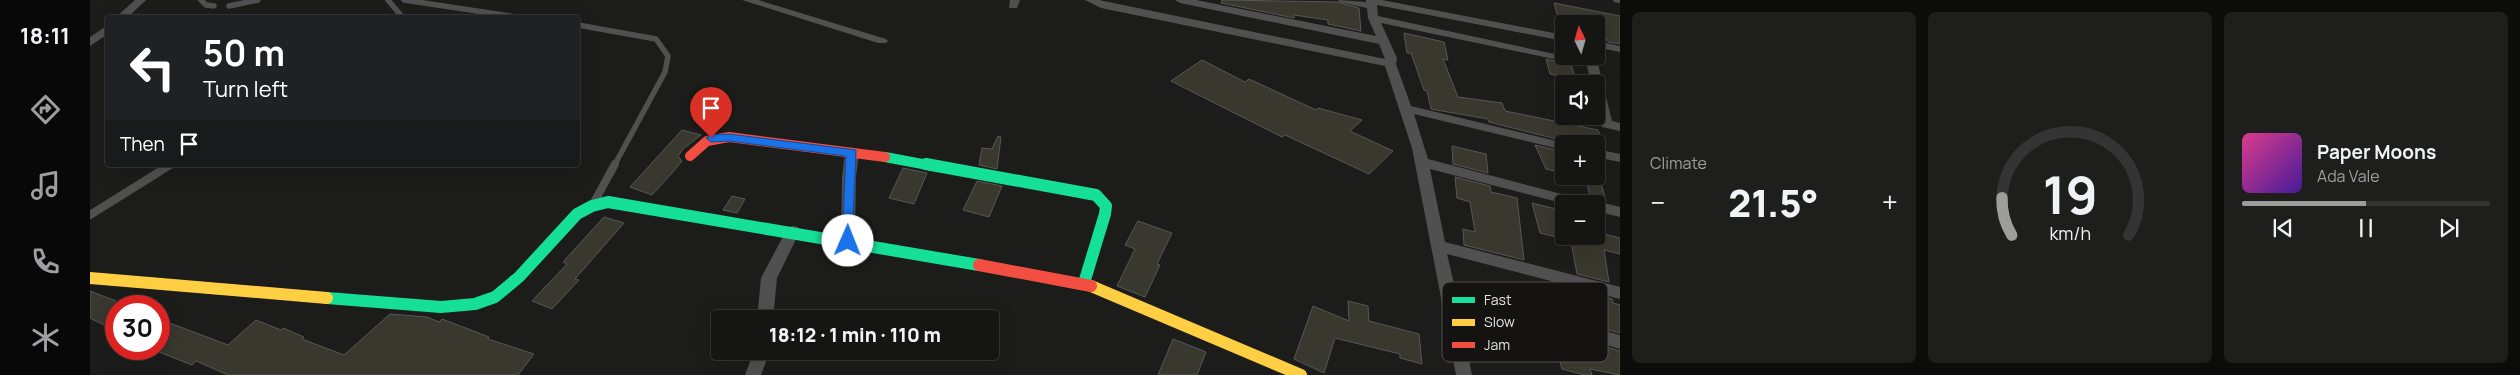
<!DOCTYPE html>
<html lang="en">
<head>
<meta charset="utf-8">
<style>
	:root { --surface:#151514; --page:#1e1e1d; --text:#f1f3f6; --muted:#9d9fa0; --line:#343434; --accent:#9d9d9c }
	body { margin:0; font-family:Manrope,sans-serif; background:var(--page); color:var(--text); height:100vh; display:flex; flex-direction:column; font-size:19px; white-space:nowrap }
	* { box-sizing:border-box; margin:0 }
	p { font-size:16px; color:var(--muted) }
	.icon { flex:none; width:28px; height:28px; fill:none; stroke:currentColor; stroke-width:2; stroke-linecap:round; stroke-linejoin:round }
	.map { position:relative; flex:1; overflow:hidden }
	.panel { display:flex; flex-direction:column; gap:12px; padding:12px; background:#0c0c0b; width:900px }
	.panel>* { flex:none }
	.top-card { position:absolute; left:15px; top:15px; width:475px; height:152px; border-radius:5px; box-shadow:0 5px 20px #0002,0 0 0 1px var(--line); background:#202124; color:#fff; overflow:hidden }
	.needle { width:32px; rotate:355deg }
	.tools { position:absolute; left:1465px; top:15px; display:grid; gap:10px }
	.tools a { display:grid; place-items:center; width:50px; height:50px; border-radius:5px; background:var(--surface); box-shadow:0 5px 20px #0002,0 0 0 1px var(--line); font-size:25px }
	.speed { position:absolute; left:15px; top:295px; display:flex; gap:10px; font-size:25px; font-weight:700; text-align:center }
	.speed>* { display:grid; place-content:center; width:65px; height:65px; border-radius:50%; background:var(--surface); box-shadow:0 5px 20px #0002,0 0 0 1px var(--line); line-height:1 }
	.speed .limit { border:8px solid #d22; background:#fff; color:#111 }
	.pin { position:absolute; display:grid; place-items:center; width:42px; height:42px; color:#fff; margin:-51px -21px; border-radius:50% 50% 50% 0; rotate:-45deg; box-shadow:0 0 5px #0007 }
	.pin .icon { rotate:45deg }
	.me { position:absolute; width:55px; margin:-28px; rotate:1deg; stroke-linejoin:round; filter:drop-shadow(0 0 4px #0008) }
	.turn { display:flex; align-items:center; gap:18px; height:105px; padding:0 15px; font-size:22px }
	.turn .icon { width:65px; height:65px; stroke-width:2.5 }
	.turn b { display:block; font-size:35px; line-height:42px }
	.then { display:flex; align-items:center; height:48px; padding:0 15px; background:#0003; gap:10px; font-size:19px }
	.big { font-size:38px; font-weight:800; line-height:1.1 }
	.panel .widget { flex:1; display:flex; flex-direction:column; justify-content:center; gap:8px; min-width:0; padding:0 18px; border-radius:8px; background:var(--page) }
	.panel .dial { align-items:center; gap:0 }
	.dial svg { height:130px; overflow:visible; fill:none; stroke:var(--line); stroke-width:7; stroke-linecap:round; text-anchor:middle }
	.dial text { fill:var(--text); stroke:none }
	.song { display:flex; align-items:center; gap:15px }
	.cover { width:60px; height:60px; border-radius:8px; background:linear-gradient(135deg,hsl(330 70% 55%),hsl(260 70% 35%)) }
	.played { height:5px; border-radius:2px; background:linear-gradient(90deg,var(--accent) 50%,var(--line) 50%) }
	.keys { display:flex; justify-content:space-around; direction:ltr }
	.heat { display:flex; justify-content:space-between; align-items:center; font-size:28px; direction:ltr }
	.panel .tiles { flex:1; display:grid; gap:12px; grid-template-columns:repeat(3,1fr) }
	.trip { position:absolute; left:621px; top:310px; width:288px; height:50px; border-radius:5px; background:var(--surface); box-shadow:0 5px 20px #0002,0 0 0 1px var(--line); font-weight:800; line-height:50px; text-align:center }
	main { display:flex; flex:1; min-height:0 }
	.tab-bar { display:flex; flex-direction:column; width:90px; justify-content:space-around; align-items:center; background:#080808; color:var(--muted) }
	.tab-bar .icon { width:35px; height:35px }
	.tab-bar .selected { color:var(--accent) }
	.tab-bar b { font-size:22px; color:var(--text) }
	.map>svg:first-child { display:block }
</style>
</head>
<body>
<main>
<nav class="tab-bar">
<b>18:11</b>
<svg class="icon selected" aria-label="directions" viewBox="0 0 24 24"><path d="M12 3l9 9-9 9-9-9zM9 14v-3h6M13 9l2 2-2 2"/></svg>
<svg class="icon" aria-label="music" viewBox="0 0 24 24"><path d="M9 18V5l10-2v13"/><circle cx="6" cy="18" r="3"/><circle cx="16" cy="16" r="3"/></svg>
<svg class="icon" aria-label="phone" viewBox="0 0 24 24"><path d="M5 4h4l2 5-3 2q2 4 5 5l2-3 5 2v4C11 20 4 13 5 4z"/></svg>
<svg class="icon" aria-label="climate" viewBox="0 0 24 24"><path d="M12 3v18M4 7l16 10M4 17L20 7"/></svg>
</nav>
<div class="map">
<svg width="1530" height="375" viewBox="0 0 1530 375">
	<rect width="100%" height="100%" fill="#1c1c1b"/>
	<g fill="#38382e" stroke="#575756">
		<path d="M1132 0 1247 2 1269 8 1271 31 1238 24V20L1204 15V18L1131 3Z"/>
		<path d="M1464 3 1530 16V44L1518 42 1512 29 1506 28V24H1470Z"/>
		<path d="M1314 33 1354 42 1358 60 1353 59 1368 97 1412 103 1415 111 1508 130 1514 144 1474 141 1399 122 1398 119 1341 109 1337 91 1334 90 1321 53H1317Z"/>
		<path d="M1456 59 1481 65 1486 79 1460 74Z"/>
		<path d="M1112 60 1155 82 1159 79 1226 110 1228 108 1272 120 1260 131 1303 151 1279 174 1195 135 1192 137 1081 81Z"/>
		<path d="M592 130 611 135 593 149 588 156 592 161 583 172 562 195 540 187Z"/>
		<path d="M908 136 911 137 907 169 889 165 892 148 902 149Z"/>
		<path d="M1445 145 1474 152V173L1456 169Z"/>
		<path d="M1362 146 1396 154 1398 173 1363 164Z"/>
		<path d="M813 168 837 173 824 204 799 198Z"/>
		<path d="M1495 176H1509L1516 201 1501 200Z"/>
		<path d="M1365 177 1400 186 1401 192 1427 198 1434 260 1374 245 1373 229 1385 232 1380 202 1367 198Z"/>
		<path d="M887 181 912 186 899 217 873 210Z"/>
		<path d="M642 196 655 199 647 213 633 210Z"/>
		<path d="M1442 203 1474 211V239L1450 233Z"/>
		<path d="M514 217 534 223 485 279 489 280 462 309 442 301 477 264 473 262Z"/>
		<path d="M1048 221 1082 233 1067 264 1070 265 1055 297 1027 286 1045 249 1035 245Z"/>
		<path d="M1506 232 1530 238V254L1514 250 1519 282 1487 274 1480 236H1506Z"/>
		<path d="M1489 290 1522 299 1523 303 1530 305V333L1473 317 1466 292 1490 298Z"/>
		<path d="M0 291 26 301V331L0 318Z"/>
		<path d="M1258 301 1278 306 1279 321 1329 334 1332 364 1310 358V354L1245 338 1234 373 1204 359 1223 306 1259 321Z"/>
		<path d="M300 314 337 317 349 322 352 319 399 337 398 339 444 354 428 375H138L106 361 102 365 69 352V319L138 345 166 320 191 330 193 328 214 337 212 339 254 355Z"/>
		<path d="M1404 320 1478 336 1530 351V375L1500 369 1502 375H1495L1472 369 1470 362 1414 349Z"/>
		<path d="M1083 339 1116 352 1107 375H1068Z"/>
	</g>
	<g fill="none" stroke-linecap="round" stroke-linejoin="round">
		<g stroke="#505050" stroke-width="5.5">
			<path d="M111 0 116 5 124 6"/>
			<path d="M298 0 313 18"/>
			<path d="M314 0 433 18"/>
			<path d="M139 6 168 0"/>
			<path d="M488 25 566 39 578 56 575 72 524 166"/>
		</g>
		<g stroke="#505050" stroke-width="8">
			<path d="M502 206 525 164"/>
			<path d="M0 215 80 165"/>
		</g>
		<g fill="#505050" fill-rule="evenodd">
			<path d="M45 0H56L37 18H25Z"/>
			<path d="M652 0H668L796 39 798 41 796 43H788Z"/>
			<path d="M920 0H930L927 8H919Z"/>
			<path d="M995 0H1009L1295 59 1289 44 1090 3 1085 0H1106L1286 36 1278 18 1277 8 1249 2 1248 0 1276 2V0H1292L1474 35V41L1287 5 1288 16 1474 56 1495 59 1494 56H1506L1522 121 1530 123V131L1512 127C1505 114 1506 98 1506 84H1501L1497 66 1291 23 1307 58 1306 64 1321 106 1479 144H1474V150L1324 114 1338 159 1502 202 1506 201 1530 207V217L1506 211V204H1476L1340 169 1355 242 1530 287V299L1357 254 1365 288 1530 335V349L1367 301 1382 375H1366L1322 148 1295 66 1011 8Z"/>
			<path d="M1523 0H1530V3L1524 2Z"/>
			<path d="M18 25V34L0 46V37Z"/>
			<path d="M1506 41 1530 46V52L1506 47Z"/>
			<path d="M762 149 769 153 766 177 765 241 763 245H753L751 241 752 177 755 153Z"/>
			<path d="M1506 149 1530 154V162L1506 157Z"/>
			<path d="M703 226 708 227 710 231 687 278 683 319H667L671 278 698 227Z"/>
			<path d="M664 351H680L671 375H655Z"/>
		</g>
		<path stroke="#16e098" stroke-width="10" d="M795 157 843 166"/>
		<g stroke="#16e098" stroke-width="12">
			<path d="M836 164 1006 195 1016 206 1015 214 994 283"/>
			<path d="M237 298 351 307 385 304 405 297 429 277 487 214 502 206 518 202 889 265"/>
		</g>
		<g stroke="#ffcf43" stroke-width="12">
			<path d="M0 278 237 298"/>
			<path d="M1001 286 1211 375"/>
		</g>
		<path stroke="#f24e42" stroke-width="10" d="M600 156 617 141 639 137 795 157"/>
		<path stroke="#f24e42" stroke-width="12" d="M889 265 1001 286"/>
	</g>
	<path fill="#1a73e8" stroke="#114b97" d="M639 134 766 150 762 244 758 246 752 241 756 156 639 141 621 142 616 138 621 135Z"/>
	<rect x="1352" y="282" width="166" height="80" rx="8" fill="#141311" stroke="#52514f" stroke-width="1"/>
	<rect x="1362" y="297" width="23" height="6" fill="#16e098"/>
	<rect x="1362" y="319" width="23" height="7" fill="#ffcf43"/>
	<rect x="1362" y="342" width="23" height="6" fill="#f24e42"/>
	<g font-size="14" fill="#e3e3e1">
		<text x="1394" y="305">Fast</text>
		<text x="1394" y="327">Slow</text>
		<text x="1394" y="350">Jam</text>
	</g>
</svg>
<div class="tools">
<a><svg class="needle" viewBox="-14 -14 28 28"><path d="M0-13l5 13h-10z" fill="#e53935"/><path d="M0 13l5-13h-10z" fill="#9d9fa0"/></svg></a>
<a><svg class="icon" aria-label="sound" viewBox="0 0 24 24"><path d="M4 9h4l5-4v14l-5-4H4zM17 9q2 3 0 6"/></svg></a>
<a>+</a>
<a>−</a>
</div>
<div class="speed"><div class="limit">30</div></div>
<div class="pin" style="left:621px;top:138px;background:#d93025"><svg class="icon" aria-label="arrive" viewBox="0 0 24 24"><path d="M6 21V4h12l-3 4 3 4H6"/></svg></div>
<svg class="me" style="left:758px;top:241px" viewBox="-20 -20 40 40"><circle r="19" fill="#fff"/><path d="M0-13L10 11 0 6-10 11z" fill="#1a73e8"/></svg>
<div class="trip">18:12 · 1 min · 110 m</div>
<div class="top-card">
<div class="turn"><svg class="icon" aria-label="left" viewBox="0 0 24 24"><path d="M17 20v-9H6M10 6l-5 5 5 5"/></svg><div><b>50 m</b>Turn left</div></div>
<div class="then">Then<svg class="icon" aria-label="arrive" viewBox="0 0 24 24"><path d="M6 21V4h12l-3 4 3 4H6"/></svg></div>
</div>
</div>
<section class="panel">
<div class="tiles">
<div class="widget"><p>Climate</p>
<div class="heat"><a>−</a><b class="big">21.5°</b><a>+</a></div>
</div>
<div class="widget dial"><svg viewBox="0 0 100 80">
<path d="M14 69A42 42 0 1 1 86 69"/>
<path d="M14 69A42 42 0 0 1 8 46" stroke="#9d9d9c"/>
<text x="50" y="56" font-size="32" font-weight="700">19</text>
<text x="50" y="72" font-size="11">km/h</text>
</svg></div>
<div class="widget">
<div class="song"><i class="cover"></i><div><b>Paper Moons</b><p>Ada Vale</p></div></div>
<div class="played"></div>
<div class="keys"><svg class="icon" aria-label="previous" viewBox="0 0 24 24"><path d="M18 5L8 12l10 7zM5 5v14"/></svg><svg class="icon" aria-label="pause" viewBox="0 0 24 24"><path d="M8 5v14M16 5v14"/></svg><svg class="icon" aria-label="next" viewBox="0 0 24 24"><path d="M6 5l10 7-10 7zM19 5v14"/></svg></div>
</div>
</div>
</section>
</main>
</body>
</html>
